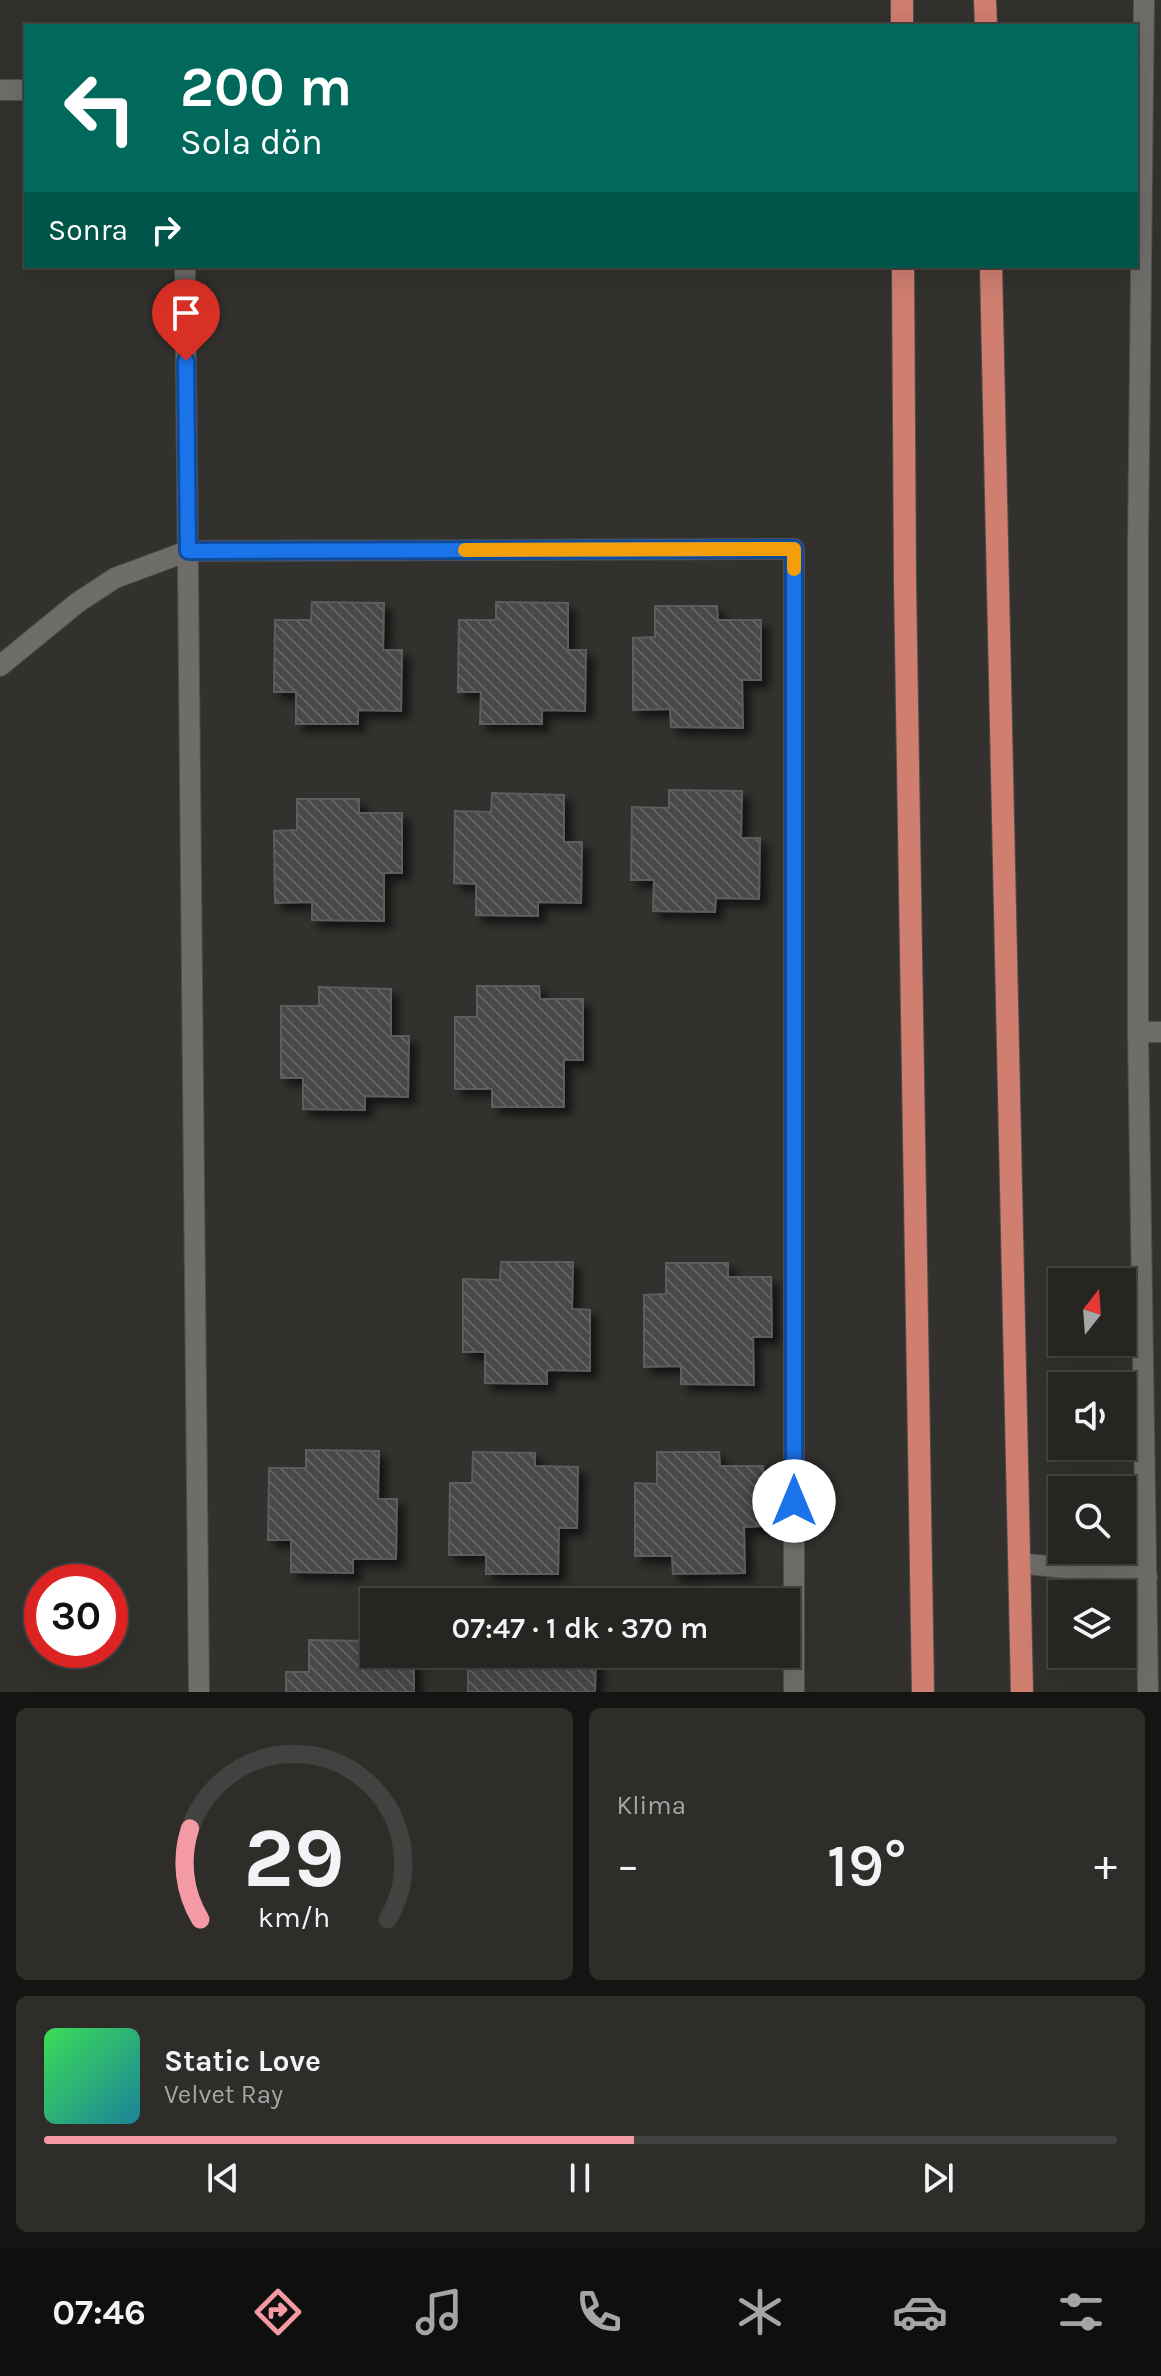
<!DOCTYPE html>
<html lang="tr">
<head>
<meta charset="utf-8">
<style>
	:root { --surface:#262522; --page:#2e2d2a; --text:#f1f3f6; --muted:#a4a5a5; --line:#424240; --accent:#f49aa4 }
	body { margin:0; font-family:Karla,sans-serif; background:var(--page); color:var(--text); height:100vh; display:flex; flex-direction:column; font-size:30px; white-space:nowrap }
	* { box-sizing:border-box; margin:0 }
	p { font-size:26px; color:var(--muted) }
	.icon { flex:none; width:44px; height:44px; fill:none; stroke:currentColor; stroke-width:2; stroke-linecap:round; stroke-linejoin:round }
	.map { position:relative; height:1692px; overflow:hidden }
	.details { display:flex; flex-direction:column; gap:16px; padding:16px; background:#151413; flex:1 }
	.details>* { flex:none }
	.hud { position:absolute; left:24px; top:24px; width:1114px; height:244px; border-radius:0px; box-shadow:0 8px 32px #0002,0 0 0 2px var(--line); background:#00695c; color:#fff; overflow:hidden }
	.needle { width:52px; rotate:17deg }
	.controls { position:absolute; left:1048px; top:1268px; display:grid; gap:16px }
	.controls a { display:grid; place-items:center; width:88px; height:88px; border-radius:0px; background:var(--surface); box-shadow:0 8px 32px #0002,0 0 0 2px var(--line); font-size:40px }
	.speed { position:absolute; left:24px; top:1564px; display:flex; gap:16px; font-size:40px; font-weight:700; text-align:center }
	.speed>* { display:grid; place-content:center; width:104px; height:104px; border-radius:50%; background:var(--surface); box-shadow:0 8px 32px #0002,0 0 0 2px var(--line); line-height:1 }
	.speed .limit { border:12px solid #d22; background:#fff; color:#111 }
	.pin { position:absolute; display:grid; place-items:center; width:68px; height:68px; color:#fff; margin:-82px -34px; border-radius:50% 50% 50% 0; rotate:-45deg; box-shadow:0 0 8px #0007 }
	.pin .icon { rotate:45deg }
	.me { position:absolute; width:88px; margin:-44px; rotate:0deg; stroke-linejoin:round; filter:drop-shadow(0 0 6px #0008) }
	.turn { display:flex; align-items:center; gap:28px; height:168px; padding:0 24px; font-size:36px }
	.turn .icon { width:104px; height:104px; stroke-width:2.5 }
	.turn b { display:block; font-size:56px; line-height:68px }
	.then { display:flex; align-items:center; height:76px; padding:0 24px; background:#0003; gap:16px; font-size:30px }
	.big { font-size:60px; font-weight:600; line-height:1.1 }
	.details .card { flex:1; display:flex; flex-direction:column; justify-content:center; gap:12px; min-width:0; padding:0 28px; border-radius:12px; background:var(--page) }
	.details .dial { align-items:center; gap:0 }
	.dial svg { height:208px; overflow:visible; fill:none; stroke:var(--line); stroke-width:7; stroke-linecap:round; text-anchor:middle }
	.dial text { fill:var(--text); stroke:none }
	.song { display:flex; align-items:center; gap:24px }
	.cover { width:96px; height:96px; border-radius:12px; background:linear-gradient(135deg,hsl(130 70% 55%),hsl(190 70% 35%)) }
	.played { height:8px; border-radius:4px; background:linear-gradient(90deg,var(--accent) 55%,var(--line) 55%) }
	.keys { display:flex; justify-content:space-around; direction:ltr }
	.heat { display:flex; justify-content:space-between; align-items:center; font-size:44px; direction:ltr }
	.details .tiles { flex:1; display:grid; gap:16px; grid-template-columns:1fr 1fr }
	.card:last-child { grid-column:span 2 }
	.trip { position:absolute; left:360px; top:1588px; width:440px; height:80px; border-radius:0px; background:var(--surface); box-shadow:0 8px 32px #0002,0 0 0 2px var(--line); font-weight:600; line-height:80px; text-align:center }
	.dock { display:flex; height:128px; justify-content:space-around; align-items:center; background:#0f0f0e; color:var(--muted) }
	.dock .icon { width:56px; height:56px }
	.dock .active { color:var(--accent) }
	.dock b { font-size:36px; color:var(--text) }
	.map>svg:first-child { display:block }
</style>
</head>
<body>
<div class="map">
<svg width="1161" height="1692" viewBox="0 0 1161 1692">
	<defs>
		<pattern id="building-back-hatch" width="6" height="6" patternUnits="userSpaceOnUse" patternTransform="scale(2)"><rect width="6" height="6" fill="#484749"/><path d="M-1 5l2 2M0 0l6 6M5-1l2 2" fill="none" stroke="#626162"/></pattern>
		<filter id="shadow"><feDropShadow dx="7" dy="7" stdDeviation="4" flood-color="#0009"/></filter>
	</defs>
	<rect width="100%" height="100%" fill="#33312e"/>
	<g fill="url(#building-back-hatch)" stroke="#5d5b5e" stroke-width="2" filter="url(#shadow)">
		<path d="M312 602 384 603 383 650H402L401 711 358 710V724H296V692H274L275 620H311Z"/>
		<path d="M496 602 568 603V650H586L585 711 542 710V724H480L481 692H458L459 620H496Z"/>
		<path d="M655 606H717L718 620H761V680H742L743 728 671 727 670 709 633 710V638L655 637Z"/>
		<path d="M669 790 742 791 741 838H760L759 899 716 898 715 912 653 911 654 880H631L632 807 669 808Z"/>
		<path d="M492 793 564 795V842H582L581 903 538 902V916L476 915V884L454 883 455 811 491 812Z"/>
		<path d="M297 799H359V813H402V873H384V921L312 920V902L275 903 274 831 297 830Z"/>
		<path d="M477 986H539L540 999H583V1060H564V1107H492V1089H455V1017H477Z"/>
		<path d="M319 987 391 989V1036H409L408 1097 365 1096V1110L303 1109V1078H281V1006H319Z"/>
		<path d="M501 1262H573L572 1309 590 1310V1371L547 1370V1384L485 1383V1352H463V1279L500 1280Z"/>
		<path d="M666 1263H728V1277H771L772 1337H753L754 1385 681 1384V1366L644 1367V1295L666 1294Z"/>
		<path d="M306 1450 379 1451 378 1499H397L396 1559H353V1573L291 1572V1540H268L269 1468H306Z"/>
		<path d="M473 1452 535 1453V1466L578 1467 577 1528H559L558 1574H486V1555H449L450 1483H472Z"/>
		<path d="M657 1452H719L720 1466H763V1526L744 1527 745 1573 673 1574 672 1556H635V1483L657 1484Z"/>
		<path d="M309 1640 371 1641V1655L414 1656V1692H286V1672H309Z"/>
		<path d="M490 1654H596L595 1692H468V1667H490Z"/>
	</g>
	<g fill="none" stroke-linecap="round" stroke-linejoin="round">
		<g stroke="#4f4e4b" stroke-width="22">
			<g id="minor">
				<path d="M1144 0 1138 545V1032L1148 1692"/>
				<path d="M0 90H26"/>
				<path d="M185 266 199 1692"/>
				<path d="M0 666 77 603 115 578 188 551 794 549V1692"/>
				<path d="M1138 1032H1161"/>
				<path d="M1019 1563 1147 1577"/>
			</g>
		</g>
		<g stroke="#4f4e4b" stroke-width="24">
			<g id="trunk">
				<path d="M902 0V26"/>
				<path d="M985 0 986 26"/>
				<path d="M903 266 905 581 923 1692"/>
				<path d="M991 266 1022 1692"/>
			</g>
		</g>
		<use href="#minor" stroke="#6f6d6a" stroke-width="20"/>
		<use href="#trunk" stroke="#d07e70" stroke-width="22"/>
	</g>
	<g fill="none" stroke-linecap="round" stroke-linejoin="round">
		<g stroke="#114b97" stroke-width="20">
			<path id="route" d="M186 361 188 551 794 549V1501"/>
		</g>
		<use href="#route" stroke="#1a73e8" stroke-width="14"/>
		<path stroke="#f59e0b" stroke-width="14" d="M465 550 794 549V569"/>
	</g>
</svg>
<div class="controls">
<a><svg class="needle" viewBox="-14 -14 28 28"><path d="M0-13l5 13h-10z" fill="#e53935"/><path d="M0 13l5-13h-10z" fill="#a4a5a5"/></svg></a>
<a><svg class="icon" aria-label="sound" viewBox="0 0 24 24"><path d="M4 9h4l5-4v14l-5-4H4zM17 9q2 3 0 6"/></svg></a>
<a><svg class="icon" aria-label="search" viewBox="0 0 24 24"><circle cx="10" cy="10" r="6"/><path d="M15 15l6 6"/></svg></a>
<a><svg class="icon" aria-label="layers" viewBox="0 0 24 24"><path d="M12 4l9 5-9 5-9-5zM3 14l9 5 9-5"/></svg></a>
</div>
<div class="speed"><div class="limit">30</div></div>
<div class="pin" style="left:186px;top:361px;background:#d93025"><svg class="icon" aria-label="arrive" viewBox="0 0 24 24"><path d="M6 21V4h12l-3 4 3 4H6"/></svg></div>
<svg class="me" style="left:794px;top:1501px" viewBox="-20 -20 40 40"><circle r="19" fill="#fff"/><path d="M0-13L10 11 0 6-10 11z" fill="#1a73e8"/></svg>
<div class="trip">07:47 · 1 dk · 370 m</div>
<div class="hud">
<div class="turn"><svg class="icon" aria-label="left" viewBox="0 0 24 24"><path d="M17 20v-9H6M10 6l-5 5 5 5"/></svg><div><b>200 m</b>Sola dön</div></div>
<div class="then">Sonra<svg class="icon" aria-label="right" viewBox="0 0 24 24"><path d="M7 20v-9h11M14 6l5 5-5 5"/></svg></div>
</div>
</div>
<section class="details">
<div class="tiles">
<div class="card dial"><svg viewBox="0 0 100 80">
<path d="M14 69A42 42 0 1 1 86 69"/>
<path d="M14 69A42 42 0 0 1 10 34" stroke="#f49aa4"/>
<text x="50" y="56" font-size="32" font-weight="700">29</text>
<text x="50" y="72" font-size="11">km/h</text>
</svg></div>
<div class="card"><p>Klima</p>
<div class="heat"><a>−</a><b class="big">19°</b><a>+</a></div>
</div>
<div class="card">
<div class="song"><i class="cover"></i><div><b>Static Love</b><p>Velvet Ray</p></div></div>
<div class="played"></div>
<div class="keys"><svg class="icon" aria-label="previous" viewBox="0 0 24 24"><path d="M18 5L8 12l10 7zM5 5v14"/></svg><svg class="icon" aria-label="pause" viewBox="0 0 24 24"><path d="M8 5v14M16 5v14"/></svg><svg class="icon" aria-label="next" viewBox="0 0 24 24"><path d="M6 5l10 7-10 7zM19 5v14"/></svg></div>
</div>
</div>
</section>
<nav class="dock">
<b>07:46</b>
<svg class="icon active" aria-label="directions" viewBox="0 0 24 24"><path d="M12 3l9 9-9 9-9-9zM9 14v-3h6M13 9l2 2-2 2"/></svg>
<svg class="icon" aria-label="music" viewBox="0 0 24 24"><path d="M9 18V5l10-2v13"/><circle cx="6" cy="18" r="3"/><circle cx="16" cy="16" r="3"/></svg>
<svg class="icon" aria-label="phone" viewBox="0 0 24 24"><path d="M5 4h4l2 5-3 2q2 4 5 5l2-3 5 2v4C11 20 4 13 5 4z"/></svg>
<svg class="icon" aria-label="climate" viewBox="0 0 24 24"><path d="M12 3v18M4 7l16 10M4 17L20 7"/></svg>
<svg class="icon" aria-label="car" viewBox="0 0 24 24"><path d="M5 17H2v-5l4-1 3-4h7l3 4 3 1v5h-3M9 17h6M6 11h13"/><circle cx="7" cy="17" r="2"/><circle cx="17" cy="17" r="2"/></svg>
<svg class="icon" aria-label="filters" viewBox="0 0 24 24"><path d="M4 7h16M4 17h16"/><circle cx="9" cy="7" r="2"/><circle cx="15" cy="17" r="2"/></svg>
</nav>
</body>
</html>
